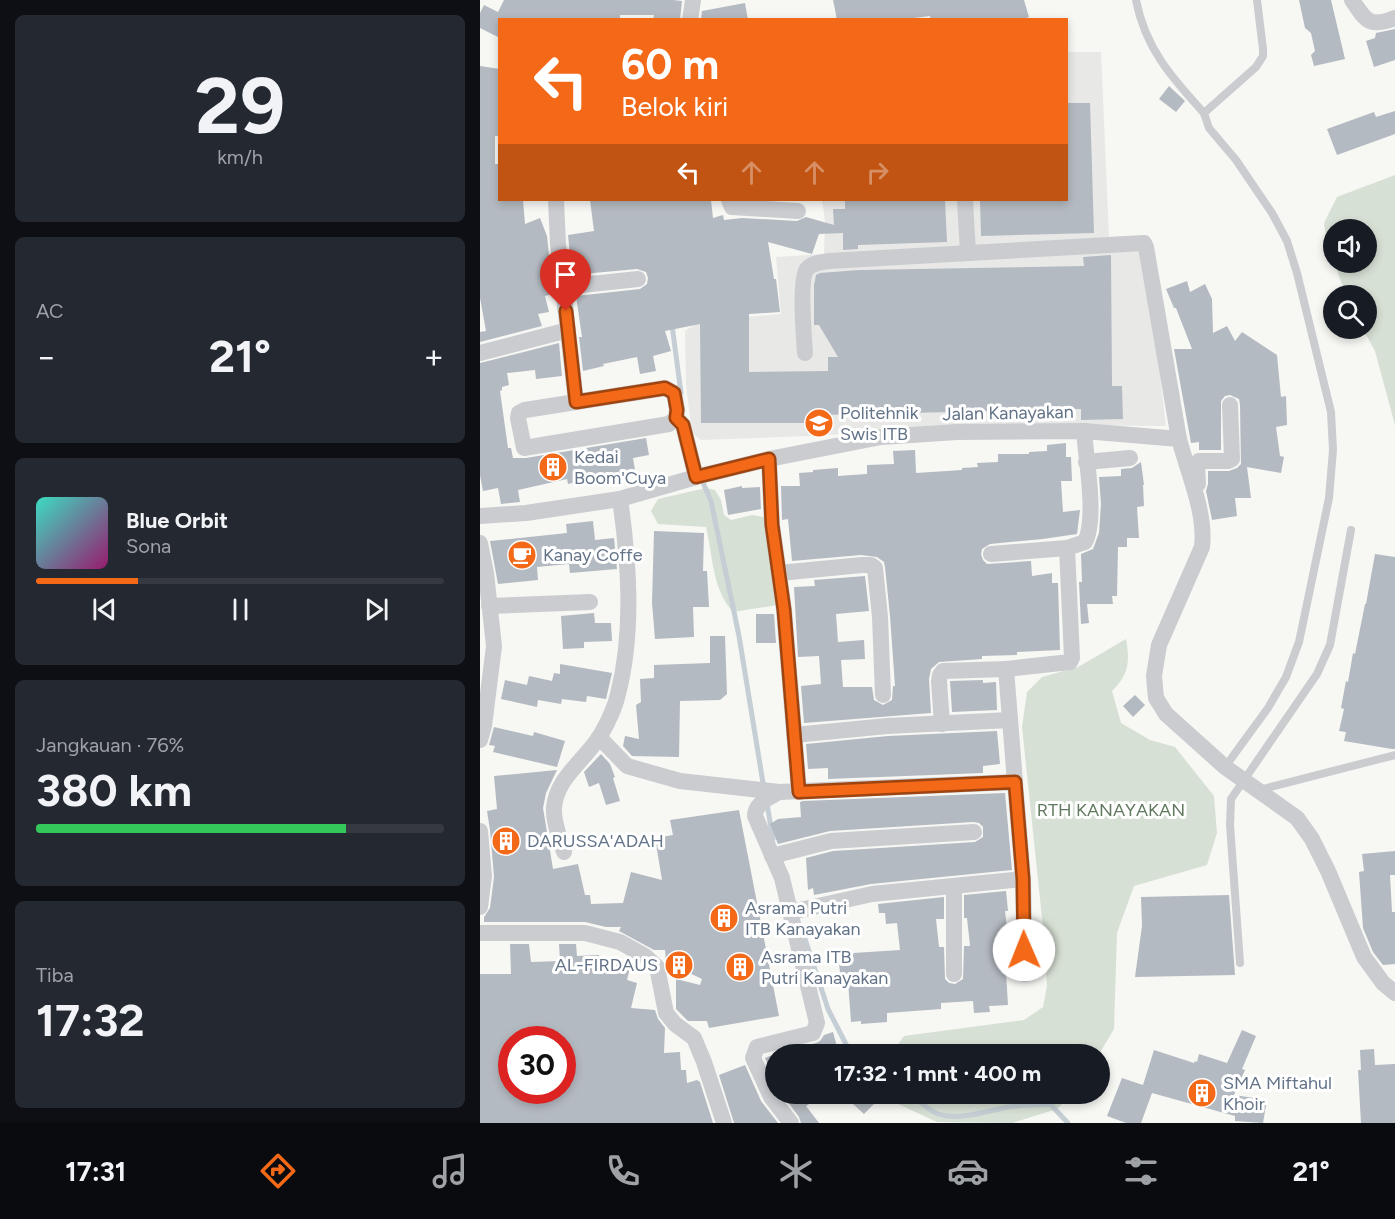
<!DOCTYPE html>
<html lang="id">
<head>
<meta charset="utf-8">
<style>
	:root { --surface:#171b24; --page:#242831; --text:#f1f3f6; --muted:#9ea1a6; --line:#363941; --accent:#f36918 }
	body { margin:0; font-family:Figtree,sans-serif; background:var(--page); color:var(--text); height:100vh; display:flex; flex-direction:column; font-size:22px; white-space:nowrap }
	* { box-sizing:border-box; margin:0 }
	p { font-size:20px; color:var(--muted) }
	.icon { flex:none; width:33px; height:33px; fill:none; stroke:currentColor; stroke-width:2; stroke-linecap:round; stroke-linejoin:round }
	.map { position:relative; flex:1; overflow:hidden }
	.drawer { display:flex; flex-direction:column; gap:15px; padding:15px; background:#0d0f14; width:480px }
	.drawer>* { flex:none }
	.hud { position:absolute; left:18px; top:18px; width:570px; height:183px; border-radius:0px; box-shadow:0 3px 9px #0003; background:#f36918; color:#fff; overflow:hidden }
	.fabs { position:absolute; left:843px; top:219px; display:grid; gap:12px }
	.fabs a { display:grid; place-items:center; width:54px; height:54px; border-radius:50%; background:var(--surface); box-shadow:0 3px 9px #0003; font-size:30px }
	.speed { position:absolute; left:18px; top:1026px; display:flex; gap:12px; font-size:30px; font-weight:700; text-align:center }
	.speed>* { display:grid; place-content:center; width:78px; height:78px; border-radius:50%; background:var(--surface); box-shadow:0 3px 9px #0003; line-height:1 }
	.speed .limit { border:9px solid #d22; background:#fff; color:#111 }
	.pin { position:absolute; display:grid; place-items:center; width:51px; height:51px; color:#fff; margin:-62px -26px; border-radius:50% 50% 50% 0; rotate:-45deg; box-shadow:0 0 6px #0007 }
	.pin .icon { rotate:45deg }
	.me { position:absolute; width:66px; margin:-33px; rotate:359deg; stroke-linejoin:round; filter:drop-shadow(0 0 4px #0008) }
	.turn { display:flex; align-items:center; gap:21px; height:126px; padding:0 24px; font-size:27px }
	.turn .icon { width:78px; height:78px; stroke-width:2.5 }
	.turn b { display:block; font-size:42px; line-height:51px }
	.lanes { display:flex; align-items:center; height:57px; padding:0 24px; background:#0003; justify-content:center; gap:30px; direction:ltr }
	.lanes .off { opacity:.35 }
	.big { font-size:45px; font-weight:700; line-height:1.1 }
	.drawer .card { flex:1; display:flex; flex-direction:column; justify-content:center; gap:9px; min-width:0; padding:0 21px; border-radius:9px; background:var(--page) }
	.drawer .dial { align-items:center; gap:0 }
	.dial b { font-size:78px; line-height:1 }
	.song { display:flex; align-items:center; gap:18px }
	.cover { width:72px; height:72px; border-radius:9px; background:linear-gradient(135deg,hsl(170 70% 55%),hsl(320 70% 35%)) }
	.played { height:6px; border-radius:3px; background:linear-gradient(90deg,var(--accent) 25%,var(--line) 25%) }
	.keys { display:flex; justify-content:space-around; direction:ltr }
	.heat { display:flex; justify-content:space-between; align-items:center; font-size:33px; direction:ltr }
	.charge { height:9px; border-radius:4px; background:linear-gradient(90deg,#34c759 76%,var(--line) 0) }
	.trip { position:absolute; left:285px; top:1044px; width:345px; height:60px; border-radius:30px; background:var(--surface); box-shadow:0 3px 9px #0003; font-weight:700; line-height:60px; text-align:center }
	.menu { display:flex; height:96px; justify-content:space-around; align-items:center; background:#090b0e; color:var(--muted) }
	.menu .icon { width:42px; height:42px }
	.menu .on { color:var(--accent) }
	.menu b { font-size:27px; color:var(--text) }
	main { display:flex; flex:1; min-height:0 }
	.map>svg:first-child { display:block }
</style>
</head>
<body>
<main>
<section class="drawer">
<div class="card dial"><b>29</b><p>km/h</p></div>
<div class="card"><p>AC</p>
<div class="heat"><a>−</a><b class="big">21°</b><a>+</a></div>
</div>
<div class="card">
<div class="song"><i class="cover"></i><div><b>Blue Orbit</b><p>Sona</p></div></div>
<div class="played"></div>
<div class="keys"><svg class="icon" aria-label="previous" viewBox="0 0 24 24"><path d="M18 5L8 12l10 7zM5 5v14"/></svg><svg class="icon" aria-label="pause" viewBox="0 0 24 24"><path d="M8 5v14M16 5v14"/></svg><svg class="icon" aria-label="next" viewBox="0 0 24 24"><path d="M6 5l10 7-10 7zM19 5v14"/></svg></div>
</div>
<div class="card"><p>Jangkauan · 76%</p><b class="big">380 km</b><div class="charge"></div></div>
<div class="card"><p>Tiba</p><b class="big">17:32</b></div>
</section>
<div class="map">
<svg width="915" height="1123" viewBox="0 0 915 1123">
	<rect width="100%" height="100%" fill="#f7f7f4"/>
	<path fill="#e8e8e7" d="M587 52H621L629 237 656 236 673 315 686 426 519 425 328 436 221 440 212 433 206 385 205 331 220 321 301 314 296 257 344 254 345 221 342 200H586Z"/>
	<g fill="#d7e0d4" fill-rule="evenodd">
		<path d="M915 175V425L895 351 883 329 886 328V296L866 295 847 243 844 223 857 197ZM854 230H886V262H854Z"/>
		<path d="M226 488 235 490 241 500 244 515 251 520 272 515 284 517 297 605 253 612C232 589 233 556 226 527L178 524 171 511 178 499Z"/>
		<path d="M646 639C650 662 649 674 632 691L641 723 670 740 695 747 734 796 737 833 727 865 654 886 637 933 634 1029 619 1054H411L424 1036 544 1020 563 1007 567 986 564 937 542 727 547 692 562 677 598 667Z"/>
		<path d="M415 1094H592L577 1109 532 1123 457 1122 418 1104Z"/>
	</g>
	<g fill="none" stroke-linecap="round" stroke-linejoin="round">
		<g stroke="#c4ced4" stroke-width="5">
			<path d="M192 325 201 393"/>
			<path d="M221 478 231 501 259 636 284 789"/>
			<path d="M287 804 293 839"/>
			<path d="M324 936 348 1009 371 1054"/>
			<path d="M427 1094C439 1098 445 1109 458 1114 479 1121 507 1111 528 1107 542 1105 556 1105 570 1104L588 1123"/>
		</g>
	</g>
	<g fill="#b4bac1" fill-rule="evenodd">
		<path d="M24 0H193L202 1 200 20H173L174 15H140V20H20V38L0 28V13L4 5 18 12Z"/>
		<path d="M353 0H544L549 17 541 20H451L450 16 418 20H357Z"/>
		<path d="M819 0H851L865 59 834 66 831 55 835 51 831 33 825 28Z"/>
		<path d="M265 3 268 20H221L222 11Z"/>
		<path d="M915 29V60L894 67 886 41 895 38 896 33Z"/>
		<path d="M0 66 20 69V136H15V164H20V200H43L45 224 60 218 67 236 73 294 65 296 69 312 58 314 62 326 0 342V332L6 331 0 298Z"/>
		<path d="M689 86 705 101 696 112 679 99Z"/>
		<path d="M586 103H610L614 233 501 236 500 200H586Z"/>
		<path d="M915 111V134L857 155 847 129 894 112 896 117Z"/>
		<path d="M110 200H231L233 218 243 215 244 220 262 218 317 221 326 217 354 225 353 209H365V200H465L467 242 378 245V249L363 250V233L339 234 332 254 288 242 294 279H296L300 312 269 314V372L348 371V357H358L339 325H334V285L336 275 340 273 379 270 604 266 603 257 631 255 632 386H642L643 419 601 420V409L339 415V423H221L220 324 185 331 191 351 173 356 176 371 160 374 157 357 123 364 124 366 103 371 99 337H102L96 296 160 289 167 284 168 278 166 272 157 269 92 275 88 235 114 231Z"/>
		<path d="M707 281 710 292 725 284 732 299 733 333 747 326 755 341 762 332 797 355 801 397 806 396 807 425 796 427 800 456 804 457 801 473 767 467 771 498H755L757 516 732 520 726 491 728 484V471H749L757 468 761 464 760 405 759 399 750 395 745 396 741 401V450H719V442L711 443 694 349H712L696 308H694L686 289Z"/>
		<path d="M79 343 82 376 56 379 55 370 27 373 29 385 22 387V390L20 391 28 448H31L33 458H46L166 438 169 455 153 458 155 470 138 473 139 481 123 483 122 476 88 484 87 479 38 490 40 502 21 504 18 488 3 491 0 475V363Z"/>
		<path d="M586 443V457H591L592 481H581L583 512 600 510 597 534 563 539 510 544 502 549 501 554 503 560 507 564 551 561 552 576 572 573V583H578L580 650 537 652V655L502 656V659L459 662 451 669 449 679 451 713 324 723 321 686 341 684 339 656 318 657 314 587 335 586 334 580 385 576 389 611 356 614 358 642 384 640 385 659 361 660 363 687H392L394 700 403 705 412 700 413 686H415L410 616 405 567 404 562 397 557 381 555 312 561 308 519 302 520 301 486H320L319 473 333 472V470L358 468V476L387 474V465L414 464 413 451 435 450 436 473 482 470V468L498 467 497 463 518 462V454H549V452L567 451V445Z"/>
		<path d="M661 462 664 485H663L664 506 657 507 659 538H647V547H638L637 596H632L633 604H607L609 623 601 624 599 582H602L601 554 613 549 619 533 621 504 619 477 641 476V469L652 468Z"/>
		<path d="M262 486V488L280 487 281 509 248 515 244 490Z"/>
		<path d="M113 521 115 540 134 538 137 569 90 573 89 564 57 567 58 580 18 584 10 541 87 533 86 524Z"/>
		<path d="M174 531 224 533 223 571H227L229 607H213L214 637 175 639 172 603Z"/>
		<path d="M895 554 915 557V749H912L864 741 866 732 859 731 864 709 861 708 866 681 868 682 873 653 875 654 885 604H886Z"/>
		<path d="M114 613 115 623H131L132 641 104 642V648L83 649 81 616Z"/>
		<path d="M276 614H294L296 643H276Z"/>
		<path d="M230 636H245L247 694 240 700 200 701 199 757 152 756 143 746 145 736 159 739 156 705 161 702 160 679 174 678V665L230 663Z"/>
		<path d="M80 664 132 673 126 699 107 696 106 702 82 699 81 704 58 700 57 707 21 699 25 680 47 685 49 676 72 681 74 673 80 674Z"/>
		<path d="M503 680V683L516 682 517 710 472 712 470 681Z"/>
		<path d="M655 695 665 705 653 717 643 706Z"/>
		<path d="M14 727 53 736 54 732 85 741 77 767 13 752 15 746 9 745Z"/>
		<path d="M517 731 520 764 503 766V773L348 779V768L328 769 326 744 408 736Z"/>
		<path d="M121 754 130 764 135 777 133 778 140 801 126 805 119 783 109 787 104 772Z"/>
		<path d="M77 770 66 793 63 808 73 869 98 864 105 895H110L111 904 143 903 151 872 182 880 175 838 193 835 190 820 259 810 299 1016 229 1028 227 1021H208L196 1009V979L220 985 222 979 186 962 185 950H174L139 931 141 927H126L105 922H4V917L10 908 14 877 10 830 7 811 17 809 14 776Z"/>
		<path d="M525 793 532 870 391 884 334 895 333 888 328 890 326 858 353 851 495 842 503 837V827L499 823 493 822 350 831 298 844 290 824 298 819 321 817 320 802 323 801Z"/>
		<path d="M915 851V875H910L912 912H915V964L903 965 893 952 883 928 879 872 884 871 882 854Z"/>
		<path d="M526 891 528 911H525L528 938 524 939 528 1005 509 1006 510 1012 494 1013 493 1001 461 1003V1009L407 1013V1022L381 1024V1021L371 1022 368 981 361 982 358 954 420 950 417 923 406 924 405 913H399L398 904 464 897V919H456L459 947H464L465 979 469 983 475 984 483 979 484 946H490L487 918H484V895Z"/>
		<path d="M749 895 755 975 655 977 662 926 661 897Z"/>
		<path d="M30 944H49L51 962 80 961 79 944H96L97 956 119 955V960L150 968 147 980 157 983 151 1008 175 1010 178 1019 185 1028 184 1053 200 1052 201 1070H206L207 1083 217 1080 220 1082 233 1123H0V974H31ZM32 1040H82V1090H32Z"/>
		<path d="M762 1030 776 1036 762 1069 765 1070 754 1095 787 1100 783 1123 755 1121V1116L672 1093 661 1123H646L627 1116 642 1078 663 1085 674 1050 714 1063 715 1061 717 1062 719 1054 747 1063Z"/>
		<path d="M353 1032 359 1054H296V1082L285 1058 295 1054H293L336 1043 340 1041 344 1035Z"/>
		<path d="M894 1049 895 1065 915 1064V1123H881L878 1070H881L880 1050Z"/>
		<path d="M265 1065 281 1101 298 1123H254L239 1075Z"/>
		<path d="M302 1094H345L326 1106 339 1123H321L319 1117Z"/>
		<path d="M362 1094H389L397 1101 384 1114Z"/>
	</g>
	<g fill="none" stroke-linecap="round" stroke-linejoin="round">
		<g stroke="#caccd0" stroke-width="8">
			<path d="M656 0C665 48 692 78 724 113"/>
			<path d="M745 767 788 708 806 677 819 642 849 498 853 450 851 412 817 273 807 241 792 213 756 160 729 128 724 113 776 67 783 56V49L777 0"/>
			<path d="M779 790 915 755"/>
			<path d="M760 963 750 825 751 799 837 674 850 645 871 530"/>
		</g>
		<g stroke="#caccd0" stroke-width="16">
			<path d="M872 0C886 21 889 28 915 18"/>
			<path d="M210 20 213 0"/>
			<path d="M76 200 78 244 96 402"/>
			<path d="M249 200 252 207 318 211"/>
			<path d="M485 200 488 253"/>
			<path d="M83 287 158 279"/>
			<path d="M0 353 88 330"/>
			<path d="M325 353C324 338 319 279 327 269 332 263 341 262 349 261L664 243 666 247 699 439"/>
			<path d="M185 388 194 393 197 409 196 418 189 424 44 448 38 418 39 413 45 410Z"/>
			<path d="M196 418 203 425 216 477"/>
			<path d="M289 459 292 525 304 610 319 792"/>
			<path d="M606 462 650 458"/>
			<path d="M718 484 717 465 719 461H748L752 459 750 405"/>
			<path d="M0 516 46 513 140 499 216 477 289 459 401 437 477 432 604 431 699 439C708 473 726 512 722 547L679 645 674 676 676 698 686 714 745 767 817 818 832 839 848 871 884 957 903 983 915 993"/>
			<path d="M0 543 6 573 14 646 4 726 0 740"/>
			<path d="M511 554 587 548"/>
			<path d="M299 573 382 565H391L395 568 400 617 403 695"/>
			<path d="M9 606 110 602"/>
			<path d="M462 724 459 681 460 675 463 671 526 669"/>
			<path d="M314 735 407 726 530 720"/>
			<path d="M119 737 147 766 200 781 299 792"/>
			<path d="M535 782 526 669 590 662 592 658 587 548 605 542C617 519 606 459 604 431"/>
			<path d="M0 831 4 876 0 907"/>
			<path d="M84 852C80 839 73 821 74 808 76 778 105 760 120 736 127 724 135 708 138 694 154 632 149 562 140 499"/>
			<path d="M292 856 351 841 494 832"/>
			<path d="M311 912 392 894 543 879"/>
			<path d="M0 933H105L140 942 165 956 177 967 186 1013 195 1024 214 1038 224 1062 244 1123"/>
			<path d="M474 974V887"/>
			<path d="M311 1123 291 1097 273 1058 277 1047 333 1033 337 1023 302 878 275 816C275 803 289 798 299 792L535 782 543 879 545 974"/>
		</g>
	</g>
	<g fill="none" stroke-linecap="round" stroke-linejoin="round">
		<g stroke="#9e4410" stroke-width="15">
			<path id="route" d="M86 311 96 402 185 388 194 393 197 410 196 418 203 425 216 477 289 459 292 525 304 610 319 792 535 782 543 879 544 950"/>
		</g>
		<use href="#route" stroke="#f36918" stroke-width="10"/>
	</g>
	<defs>
		<g id="university-disc" transform="scale(1.5)"><circle r="9.5" fill="#f36918" stroke="#fff"/><path d="M0-5L7-2L0 1L-7-2ZM-4 1L0 2.5L4 1V4Q0 6-4 4Z" fill="#fff"/></g>
		<g id="building-disc" transform="scale(1.5)"><circle r="9.5" fill="#f36918" stroke="#fff"/><path d="M-4-6H4V6H1V3H-1V6H-4ZM-2.5-4.3h1.7v1.8h-1.7ZM.8-4.3h1.7v1.8H.8ZM-2.5-1h1.7V.8h-1.7ZM.8-1h1.7V.8H.8Z" fill="#fff"/></g>
		<g id="cafe-disc" transform="scale(1.5)"><circle r="9.5" fill="#f36918" stroke="#fff"/><path d="M-5.5-4.5H6V0H3Q3 3.5 0 3.5H-2.5Q-5.5 3.5-5.5 0ZM3-3.2v2h1.7v-2ZM-6 4.5H4V6H-6Z" fill="#fff"/></g>
	</defs>
	<g fill-rule="evenodd">
		<use href="#university-disc" x="339" y="423"/>
		<use href="#building-disc" x="73" y="467"/>
		<use href="#cafe-disc" x="42" y="555"/>
		<use href="#building-disc" x="26" y="841"/>
		<use href="#building-disc" x="244" y="918"/>
		<use href="#building-disc" x="199" y="965"/>
		<use href="#building-disc" x="260" y="967"/>
		<use href="#building-disc" x="722" y="1093"/>
	</g>
	<g text-anchor="middle" stroke-width="6" stroke-linejoin="round" paint-order="stroke">
		<g font-size="18" fill="#637388" stroke="#fff" text-anchor="start">
			<text x="360" y="419">Politehnik<tspan x="360" dy="21">Swis ITB</tspan></text>
			<text x="94" y="463">Kedai<tspan x="94" dy="21">Boom'Cuya</tspan></text>
			<text x="63" y="561">Kanay Coffe</text>
			<text x="47" y="847">DARUSSA'ADAH</text>
			<text x="265" y="914">Asrama Putri<tspan x="265" dy="21">ITB Kanayakan</tspan></text>
			<text x="281" y="963">Asrama ITB<tspan x="281" dy="21">Putri Kanayakan</tspan></text>
			<text x="178" y="971" text-anchor="end">AL-FIRDAUS</text>
			<text x="743" y="1089">SMA Miftahul<tspan x="743" dy="21">Khoir</tspan></text>
		</g>
		<g font-size="18" fill="#637388" stroke="#fff">
			<text transform="translate(528 413) rotate(-1)" y="6">Jalan Kanayakan</text>
		</g>
		<g font-size="18" fill="#61795f" stroke="#fff">
			<text x="631" y="816">RTH KANAYAKAN</text>
		</g>
	</g>
</svg>
<div class="fabs">
<a><svg class="icon" aria-label="sound" viewBox="0 0 24 24"><path d="M4 9h4l5-4v14l-5-4H4zM17 9q2 3 0 6"/></svg></a>
<a><svg class="icon" aria-label="search" viewBox="0 0 24 24"><circle cx="10" cy="10" r="6"/><path d="M15 15l6 6"/></svg></a>
</div>
<div class="speed"><div class="limit">30</div></div>
<div class="pin" style="left:86px;top:311px;background:#d93025"><svg class="icon" aria-label="arrive" viewBox="0 0 24 24"><path d="M6 21V4h12l-3 4 3 4H6"/></svg></div>
<svg class="me" style="left:544px;top:950px" viewBox="-20 -20 40 40"><circle r="19" fill="#fff"/><path d="M0-13L10 11 0 6-10 11z" fill="#f36918"/></svg>
<div class="trip">17:32 · 1 mnt · 400 m</div>
<div class="hud">
<div class="turn"><svg class="icon" aria-label="left" viewBox="0 0 24 24"><path d="M17 20v-9H6M10 6l-5 5 5 5"/></svg><div><b>60 m</b>Belok kiri</div></div>
<div class="lanes"><svg class="icon" aria-label="left" viewBox="0 0 24 24"><path d="M17 20v-9H6M10 6l-5 5 5 5"/></svg><svg class="icon off" aria-label="ahead" viewBox="0 0 24 24"><path d="M12 20V5M6 11l6-6 6 6"/></svg><svg class="icon off" aria-label="ahead" viewBox="0 0 24 24"><path d="M12 20V5M6 11l6-6 6 6"/></svg><svg class="icon off" aria-label="right" viewBox="0 0 24 24"><path d="M7 20v-9h11M14 6l5 5-5 5"/></svg></div>
</div>
</div>
</main>
<nav class="menu">
<b>17:31</b>
<svg class="icon on" aria-label="directions" viewBox="0 0 24 24"><path d="M12 3l9 9-9 9-9-9zM9 14v-3h6M13 9l2 2-2 2"/></svg>
<svg class="icon" aria-label="music" viewBox="0 0 24 24"><path d="M9 18V5l10-2v13"/><circle cx="6" cy="18" r="3"/><circle cx="16" cy="16" r="3"/></svg>
<svg class="icon" aria-label="phone" viewBox="0 0 24 24"><path d="M5 4h4l2 5-3 2q2 4 5 5l2-3 5 2v4C11 20 4 13 5 4z"/></svg>
<svg class="icon" aria-label="climate" viewBox="0 0 24 24"><path d="M12 3v18M4 7l16 10M4 17L20 7"/></svg>
<svg class="icon" aria-label="car" viewBox="0 0 24 24"><path d="M5 17H2v-5l4-1 3-4h7l3 4 3 1v5h-3M9 17h6M6 11h13"/><circle cx="7" cy="17" r="2"/><circle cx="17" cy="17" r="2"/></svg>
<svg class="icon" aria-label="filters" viewBox="0 0 24 24"><path d="M4 7h16M4 17h16"/><circle cx="9" cy="7" r="2"/><circle cx="15" cy="17" r="2"/></svg>
<b>21°</b>
</nav>
</body>
</html>
